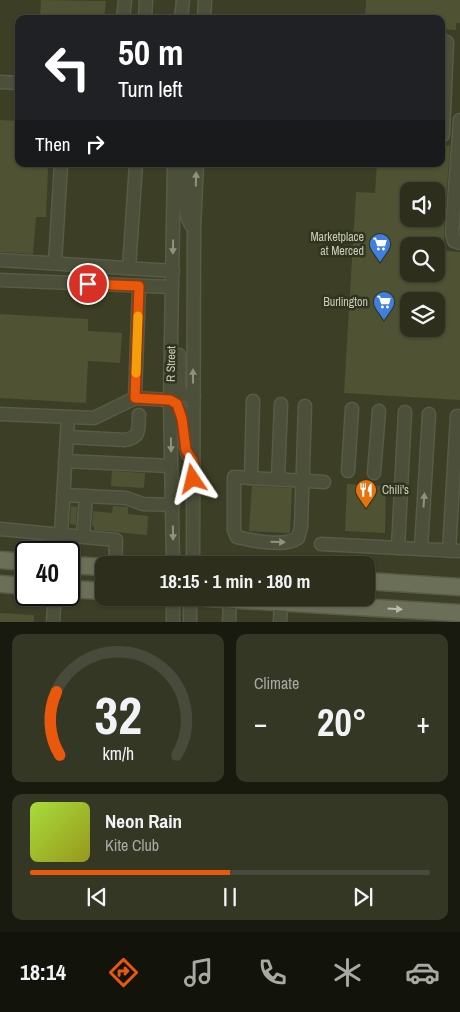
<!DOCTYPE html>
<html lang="en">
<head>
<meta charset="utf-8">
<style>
	:root { --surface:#2d2f1c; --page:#353725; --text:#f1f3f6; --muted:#a7a9a3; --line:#484a3b; --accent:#ea580c }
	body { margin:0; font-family:"Archivo Narrow",sans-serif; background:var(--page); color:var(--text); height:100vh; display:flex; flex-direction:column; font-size:19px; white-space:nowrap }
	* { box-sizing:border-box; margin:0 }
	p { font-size:16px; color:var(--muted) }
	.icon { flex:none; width:28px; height:28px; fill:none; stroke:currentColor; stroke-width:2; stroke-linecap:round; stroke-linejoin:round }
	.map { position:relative; height:622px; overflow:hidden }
	.side { display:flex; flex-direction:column; gap:12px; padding:12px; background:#191a0f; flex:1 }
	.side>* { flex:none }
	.guide { position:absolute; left:15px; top:15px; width:430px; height:152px; border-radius:10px; box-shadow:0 1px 4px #0004,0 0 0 1px var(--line); background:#202124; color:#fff; overflow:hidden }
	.fabs { position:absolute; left:400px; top:182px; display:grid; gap:10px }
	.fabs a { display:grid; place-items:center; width:45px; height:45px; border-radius:10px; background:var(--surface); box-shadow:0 1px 4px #0004,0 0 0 1px var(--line); font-size:25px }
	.speed { position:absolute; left:15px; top:541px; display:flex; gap:10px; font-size:25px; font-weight:700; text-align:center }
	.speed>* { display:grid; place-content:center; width:65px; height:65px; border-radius:50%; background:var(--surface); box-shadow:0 1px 4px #0004,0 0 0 1px var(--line); line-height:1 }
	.speed .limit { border:2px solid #111; border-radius:8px; background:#fff; color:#111 }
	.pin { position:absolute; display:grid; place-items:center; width:42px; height:42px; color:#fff; margin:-21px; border:2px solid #fff; border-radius:50%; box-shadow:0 1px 5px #0007 }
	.me { position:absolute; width:55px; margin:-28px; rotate:350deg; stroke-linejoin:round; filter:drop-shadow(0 0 4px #0008) }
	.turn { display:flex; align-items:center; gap:18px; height:105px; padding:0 20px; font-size:22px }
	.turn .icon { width:65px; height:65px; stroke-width:2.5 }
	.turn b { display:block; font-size:35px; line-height:42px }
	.then { display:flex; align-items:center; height:48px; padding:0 20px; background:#0003; gap:10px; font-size:19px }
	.big { font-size:38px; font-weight:700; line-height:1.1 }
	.side .tile { flex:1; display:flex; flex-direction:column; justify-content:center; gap:8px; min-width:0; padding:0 18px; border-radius:10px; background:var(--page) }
	.side .dial { align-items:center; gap:0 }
	.dial svg { height:130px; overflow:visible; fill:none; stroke:var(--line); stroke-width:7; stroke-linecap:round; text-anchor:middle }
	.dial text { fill:var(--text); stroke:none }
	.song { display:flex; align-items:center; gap:15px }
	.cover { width:60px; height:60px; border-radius:8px; background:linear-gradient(135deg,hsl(80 70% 55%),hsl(60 70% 35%)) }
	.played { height:5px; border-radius:2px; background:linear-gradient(90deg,var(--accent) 50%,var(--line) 50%) }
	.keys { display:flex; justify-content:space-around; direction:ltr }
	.heat { display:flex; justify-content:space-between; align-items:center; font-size:28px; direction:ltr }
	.side .tiles { flex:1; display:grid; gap:12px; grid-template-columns:1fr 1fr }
	.tile:last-child { grid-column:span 2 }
	.trip { position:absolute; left:95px; top:556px; width:280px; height:50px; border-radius:10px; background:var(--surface); box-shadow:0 1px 4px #0004,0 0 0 1px var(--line); font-weight:700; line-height:50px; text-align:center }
	.dock { display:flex; height:80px; justify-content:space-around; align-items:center; background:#12130b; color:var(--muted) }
	.dock .icon { width:35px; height:35px }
	.dock .active { color:var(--accent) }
	.dock b { font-size:22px; color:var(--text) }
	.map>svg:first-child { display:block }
</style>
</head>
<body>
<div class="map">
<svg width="460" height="622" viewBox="0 0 460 622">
	<rect width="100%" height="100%" fill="#3c3f25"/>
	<g fill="#4f5334" fill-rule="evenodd">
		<path d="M41 0 106 1 104 19H40Z"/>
		<path d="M366 0H460V23H456V30L441 29V19H365Z"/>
		<path d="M0 120 19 121V164H39V167L48 168 46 217H36L33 254 0 252Z"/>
		<path d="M441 146H450L444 232 445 251 460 252V400L344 393 356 192 375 193 377 164H441ZM409 191H436V219H409ZM409 246H436V274H409ZM409 301H436V329H409Z"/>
		<path d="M0 314 88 319V331L122 333 120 363 88 361 86 403 0 398Z"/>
		<path d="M112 471 145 473 144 488 111 486Z"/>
		<path d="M347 484 386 486 385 533 345 531Z"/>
		<path d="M252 486 292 488 290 533 249 531Z"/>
		<path d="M71 506 77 507 76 525 70 524Z"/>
		<path d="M113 506 128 507V514L148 516 147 535 94 530V526H92L93 511 112 513Z"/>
		<path d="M0 613 34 615V622H0Z"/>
	</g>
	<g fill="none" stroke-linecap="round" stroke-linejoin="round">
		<g stroke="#585b46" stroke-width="15">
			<g id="minor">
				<path d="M123 19 125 0"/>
				<path d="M145 19 146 0"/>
				<path d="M181 19 183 0"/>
				<path d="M204 19 205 0"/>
				<path d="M0 82 19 83"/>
				<path d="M460 120 452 233 454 241 460 243"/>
				<path d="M443 135 447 42"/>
				<path d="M186 164C185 183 181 208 191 225"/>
				<path d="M0 260 173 271"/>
				<path d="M55 263 61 164"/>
				<path d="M129 268 136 164"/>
				<path d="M0 280 172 287"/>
				<path d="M179 355V386L182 394 194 397"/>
				<path d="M135 398 139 286"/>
				<path d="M305 406 301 527 298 538C285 547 253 541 237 537L234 530V477C264 479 294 480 324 482"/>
				<path d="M0 414 94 418 135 398 170 400 177 404 181 411 184 438 188 455"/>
				<path d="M67 437 125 440C141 437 138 430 139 415"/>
				<path d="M65 461 171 466"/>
				<path d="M348 471 352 409"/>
				<path d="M374 473 379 411"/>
				<path d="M251 478 253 401"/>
				<path d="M278 479 281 404"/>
				<path d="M63 495 126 498 143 504 173 505"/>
				<path d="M0 529 116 540 115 565"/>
				<path d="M83 536 86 496"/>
				<path d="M321 544 460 551"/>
				<path d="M398 548 405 412"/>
				<path d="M421 549 429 414"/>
				<path d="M449 551 457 416"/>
				<path d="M60 552 68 417"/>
				<path d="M173 565 170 400 174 164"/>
				<path d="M193 565 194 229 197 164"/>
				<path d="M53 622 55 595"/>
				<path d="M173 622V598"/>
				<path d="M190 622V598"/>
				<path d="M229 622 230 599"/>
				<path d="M280 622 281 602"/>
			</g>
		</g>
		<g stroke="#585b46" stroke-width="19">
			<g id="major">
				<path d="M0 560 26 562"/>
				<path d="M69 565 104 567"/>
				<path d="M366 581 460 587"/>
				<path d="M0 584 26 586"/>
				<path d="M69 589 104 591"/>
				<path d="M207 598 460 613"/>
			</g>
		</g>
		<use href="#minor" stroke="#4c4f39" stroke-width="12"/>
		<use href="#major" stroke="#6c6f57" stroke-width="16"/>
	</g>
	<defs><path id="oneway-solid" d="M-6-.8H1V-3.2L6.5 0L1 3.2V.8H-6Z" transform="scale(1.25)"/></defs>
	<g fill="#8f937e">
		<use href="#oneway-solid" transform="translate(196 179) rotate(-88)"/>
		<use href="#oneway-solid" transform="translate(173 247) rotate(91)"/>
		<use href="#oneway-solid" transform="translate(193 376) rotate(-90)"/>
		<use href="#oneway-solid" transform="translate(171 445) rotate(89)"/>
		<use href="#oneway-solid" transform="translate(424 500) rotate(-86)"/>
		<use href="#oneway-solid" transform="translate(173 533) rotate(89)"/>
		<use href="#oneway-solid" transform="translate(278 542) rotate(2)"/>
	</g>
	<use fill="#b8bca8" href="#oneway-solid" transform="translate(395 609) rotate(4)"/>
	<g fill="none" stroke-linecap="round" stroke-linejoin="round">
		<g stroke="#983908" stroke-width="12">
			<path id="route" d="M88 284 139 286 135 398 170 400 177 404 182 419 186 450 193 461V479"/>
		</g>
		<use href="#route" stroke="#ea580c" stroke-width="9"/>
		<path stroke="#f59e0b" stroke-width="9" d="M136 373 138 316"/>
	</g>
	<defs>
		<g id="supermarket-pin" transform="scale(1.125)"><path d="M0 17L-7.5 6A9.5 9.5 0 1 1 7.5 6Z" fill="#3f7fe0" stroke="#31341e"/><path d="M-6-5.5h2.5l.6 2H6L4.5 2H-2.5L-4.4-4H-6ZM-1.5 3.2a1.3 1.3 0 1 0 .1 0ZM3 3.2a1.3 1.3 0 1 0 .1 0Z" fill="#fff"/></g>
		<g id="restaurant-pin" transform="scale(1.125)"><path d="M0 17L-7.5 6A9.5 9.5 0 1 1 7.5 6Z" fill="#e8710a" stroke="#31341e"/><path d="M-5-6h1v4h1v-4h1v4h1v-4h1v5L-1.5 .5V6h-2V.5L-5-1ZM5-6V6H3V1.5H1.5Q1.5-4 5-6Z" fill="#fff"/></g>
	</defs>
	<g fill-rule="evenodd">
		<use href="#supermarket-pin" x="380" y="244"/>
		<use href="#supermarket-pin" x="384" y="302"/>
		<use href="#restaurant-pin" x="366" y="490"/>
	</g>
	<g text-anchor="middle" stroke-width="5" stroke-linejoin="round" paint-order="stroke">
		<g font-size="12" fill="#c6cab6" stroke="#31341e" text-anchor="end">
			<text x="364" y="241">Marketplace<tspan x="364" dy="14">at Merced</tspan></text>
			<text x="368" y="306">Burlington</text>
			<text x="382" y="494" text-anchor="start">Chili's</text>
		</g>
		<g font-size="12" fill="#c6cab6" stroke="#31341e">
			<text transform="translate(171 364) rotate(-89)" y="4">R Street</text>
		</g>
	</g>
</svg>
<div class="fabs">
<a><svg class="icon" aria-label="sound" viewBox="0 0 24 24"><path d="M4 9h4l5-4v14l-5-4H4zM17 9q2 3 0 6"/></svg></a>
<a><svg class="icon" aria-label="search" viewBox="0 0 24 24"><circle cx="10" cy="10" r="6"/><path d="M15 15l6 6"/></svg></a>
<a><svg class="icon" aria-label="layers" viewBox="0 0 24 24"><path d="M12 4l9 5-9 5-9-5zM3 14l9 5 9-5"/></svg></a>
</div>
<div class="speed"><div class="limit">40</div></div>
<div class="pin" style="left:88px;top:284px;background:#d93025"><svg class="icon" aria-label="arrive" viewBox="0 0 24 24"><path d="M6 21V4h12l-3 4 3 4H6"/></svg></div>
<svg class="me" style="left:193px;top:479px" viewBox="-20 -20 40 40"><path d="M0-17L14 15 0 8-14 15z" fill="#ea580c" stroke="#fff" stroke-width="4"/></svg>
<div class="trip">18:15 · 1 min · 180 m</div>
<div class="guide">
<div class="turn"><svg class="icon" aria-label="left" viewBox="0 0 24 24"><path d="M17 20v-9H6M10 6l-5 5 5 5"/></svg><div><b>50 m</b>Turn left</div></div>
<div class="then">Then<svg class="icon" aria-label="right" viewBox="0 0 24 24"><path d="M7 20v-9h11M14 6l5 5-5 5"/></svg></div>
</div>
</div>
<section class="side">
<div class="tiles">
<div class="tile dial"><svg viewBox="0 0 100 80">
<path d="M14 69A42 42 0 1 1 86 69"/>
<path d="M14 69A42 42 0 0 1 12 30" stroke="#ea580c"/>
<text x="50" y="56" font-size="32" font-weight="700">32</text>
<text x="50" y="72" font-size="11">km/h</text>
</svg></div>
<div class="tile"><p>Climate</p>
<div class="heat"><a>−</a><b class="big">20°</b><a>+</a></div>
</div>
<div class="tile">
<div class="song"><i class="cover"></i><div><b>Neon Rain</b><p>Kite Club</p></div></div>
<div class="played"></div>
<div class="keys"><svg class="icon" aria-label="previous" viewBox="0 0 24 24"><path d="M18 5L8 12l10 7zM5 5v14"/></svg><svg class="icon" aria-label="pause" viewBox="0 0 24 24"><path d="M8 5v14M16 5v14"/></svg><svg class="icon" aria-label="next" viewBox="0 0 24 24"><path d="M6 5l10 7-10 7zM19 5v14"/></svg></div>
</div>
</div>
</section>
<nav class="dock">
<b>18:14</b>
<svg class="icon active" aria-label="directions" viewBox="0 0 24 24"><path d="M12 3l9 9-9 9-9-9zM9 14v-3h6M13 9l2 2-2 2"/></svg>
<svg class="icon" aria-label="music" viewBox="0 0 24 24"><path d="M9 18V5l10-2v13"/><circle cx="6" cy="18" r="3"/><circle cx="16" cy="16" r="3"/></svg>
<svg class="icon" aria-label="phone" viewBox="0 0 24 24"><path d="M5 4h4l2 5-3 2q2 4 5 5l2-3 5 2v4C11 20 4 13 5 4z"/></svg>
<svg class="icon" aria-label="climate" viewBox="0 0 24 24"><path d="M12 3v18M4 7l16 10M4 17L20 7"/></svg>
<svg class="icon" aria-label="car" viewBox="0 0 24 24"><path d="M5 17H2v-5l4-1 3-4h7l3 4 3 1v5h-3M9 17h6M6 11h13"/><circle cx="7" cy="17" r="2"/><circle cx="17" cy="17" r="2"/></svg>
</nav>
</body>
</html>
